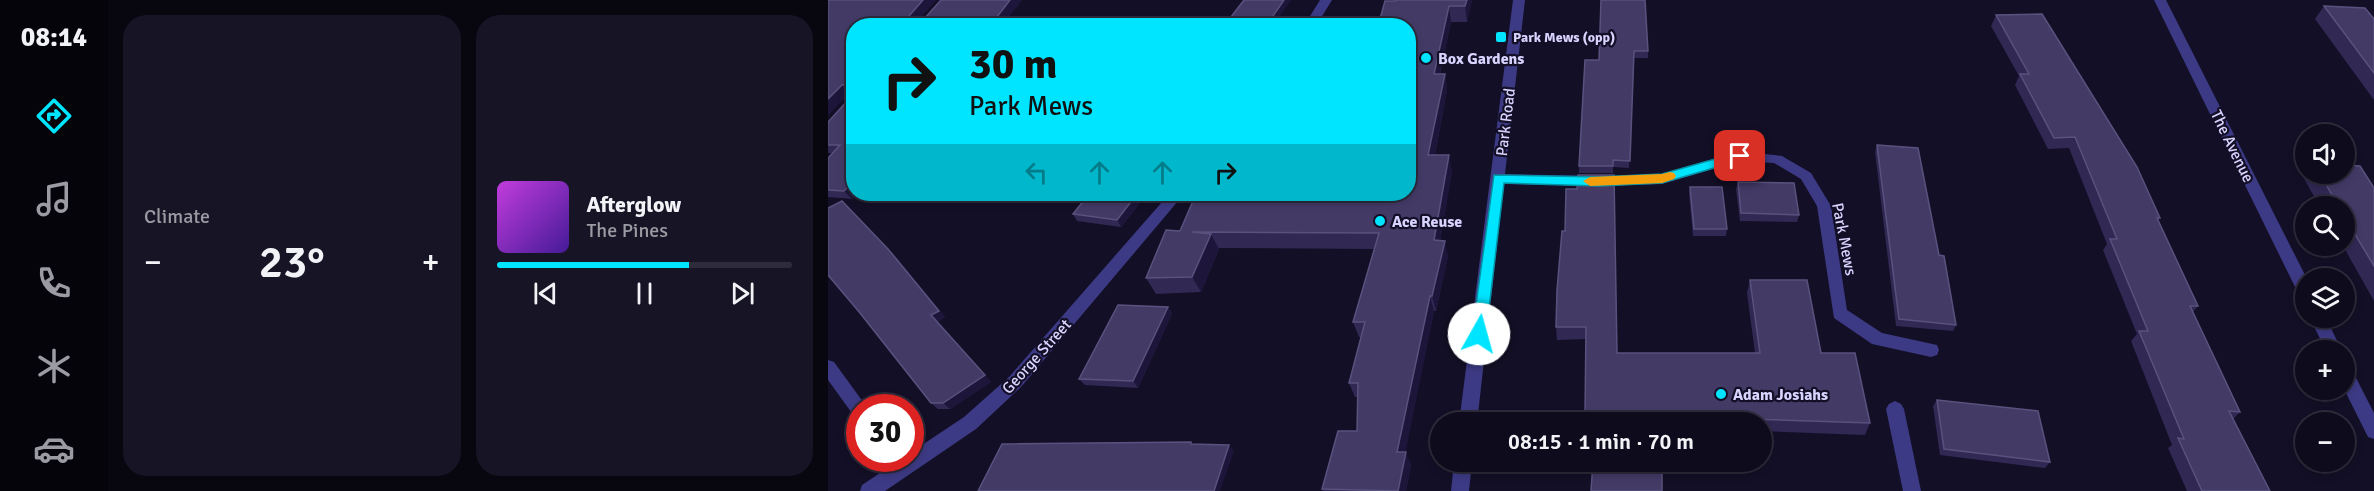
<!DOCTYPE html>
<html lang="en">
<head>
<meta charset="utf-8">
<style>
	:root { --surface:#0e0b1c; --page:#171425; --text:#f1f3f6; --muted:#9b9ba3; --line:#2e2b3b; --accent:#00e5ff }
	body { margin:0; font-family:Signika,sans-serif; background:var(--page); color:var(--text); height:100vh; display:flex; flex-direction:column; font-size:22px; white-space:nowrap }
	* { box-sizing:border-box; margin:0 }
	p { font-size:20px; color:var(--muted) }
	.icon { flex:none; width:33px; height:33px; fill:none; stroke:currentColor; stroke-width:2; stroke-linecap:round; stroke-linejoin:round }
	.map { position:relative; flex:1; overflow:hidden }
	.panel { display:flex; flex-direction:column; gap:15px; padding:15px; background:#08060f; width:720px }
	.panel>* { flex:none }
	.guide { position:absolute; left:18px; top:18px; width:570px; height:183px; border-radius:24px; box-shadow:0 3px 9px #0003,0 0 0 2px var(--line); background:#00e5ff; color:#111; overflow:hidden }
	.buttons { position:absolute; left:1467px; top:124px; display:grid; gap:12px }
	.buttons a { display:grid; place-items:center; width:60px; height:60px; border-radius:50%; background:var(--surface); box-shadow:0 3px 9px #0003,0 0 0 2px var(--line); font-size:30px }
	.speed { position:absolute; left:18px; top:394px; display:flex; gap:12px; font-size:30px; font-weight:700; text-align:center }
	.speed>* { display:grid; place-content:center; width:78px; height:78px; border-radius:50%; background:var(--surface); box-shadow:0 3px 9px #0003,0 0 0 2px var(--line); line-height:1 }
	.speed .limit { border:9px solid #d22; background:#fff; color:#111 }
	.pin { position:absolute; display:grid; place-items:center; width:51px; height:51px; color:#fff; margin:-26px; border-radius:12px; box-shadow:0 3px 9px #0006 }
	.me { position:absolute; width:66px; margin:-33px; rotate:7deg; stroke-linejoin:round; filter:drop-shadow(0 0 4px #0008) }
	.turn { display:flex; align-items:center; gap:21px; height:126px; padding:0 24px; font-size:27px }
	.turn .icon { width:78px; height:78px; stroke-width:2.5 }
	.turn b { display:block; font-size:42px; line-height:51px }
	.lanes { display:flex; align-items:center; height:57px; padding:0 24px; background:#0003; justify-content:center; gap:30px; direction:ltr }
	.lanes .off { opacity:.35 }
	.big { font-size:45px; font-weight:600; line-height:1.1 }
	.panel .card { flex:1; display:flex; flex-direction:column; justify-content:center; gap:9px; min-width:0; padding:0 21px; border-radius:24px; background:var(--page) }
	.song { display:flex; align-items:center; gap:18px }
	.cover { width:72px; height:72px; border-radius:9px; background:linear-gradient(135deg,hsl(290 70% 55%),hsl(260 70% 35%)) }
	.played { height:6px; border-radius:3px; background:linear-gradient(90deg,var(--accent) 65%,var(--line) 65%) }
	.keys { display:flex; justify-content:space-around; direction:ltr }
	.heat { display:flex; justify-content:space-between; align-items:center; font-size:33px; direction:ltr }
	.panel .tiles { flex:1; display:grid; gap:15px; grid-template-columns:repeat(2,1fr) }
	.trip { position:absolute; left:602px; top:412px; width:342px; height:60px; border-radius:30px; background:var(--surface); box-shadow:0 3px 9px #0003,0 0 0 2px var(--line); font-weight:600; line-height:60px; text-align:center }
	main { display:flex; flex:1; min-height:0 }
	.tabs { display:flex; flex-direction:column; width:108px; justify-content:space-around; align-items:center; background:#06040b; color:var(--muted) }
	.tabs .icon { width:42px; height:42px }
	.tabs .active { color:var(--accent) }
	.tabs b { font-size:27px; color:var(--text) }
	.map>svg:first-child { display:block }
</style>
</head>
<body>
<main>
<nav class="tabs">
<b>08:14</b>
<svg class="icon active" aria-label="directions" viewBox="0 0 24 24"><path d="M12 3l9 9-9 9-9-9zM9 14v-3h6M13 9l2 2-2 2"/></svg>
<svg class="icon" aria-label="music" viewBox="0 0 24 24"><path d="M9 18V5l10-2v13"/><circle cx="6" cy="18" r="3"/><circle cx="16" cy="16" r="3"/></svg>
<svg class="icon" aria-label="phone" viewBox="0 0 24 24"><path d="M5 4h4l2 5-3 2q2 4 5 5l2-3 5 2v4C11 20 4 13 5 4z"/></svg>
<svg class="icon" aria-label="climate" viewBox="0 0 24 24"><path d="M12 3v18M4 7l16 10M4 17L20 7"/></svg>
<svg class="icon" aria-label="car" viewBox="0 0 24 24"><path d="M5 17H2v-5l4-1 3-4h7l3 4 3 1v5h-3M9 17h6M6 11h13"/><circle cx="7" cy="17" r="2"/><circle cx="17" cy="17" r="2"/></svg>
</nav>
<section class="panel">
<div class="tiles">
<div class="card"><p>Climate</p>
<div class="heat"><a>−</a><b class="big">23°</b><a>+</a></div>
</div>
<div class="card">
<div class="song"><i class="cover"></i><div><b>Afterglow</b><p>The Pines</p></div></div>
<div class="played"></div>
<div class="keys"><svg class="icon" aria-label="previous" viewBox="0 0 24 24"><path d="M18 5L8 12l10 7zM5 5v14"/></svg><svg class="icon" aria-label="pause" viewBox="0 0 24 24"><path d="M8 5v14M16 5v14"/></svg><svg class="icon" aria-label="next" viewBox="0 0 24 24"><path d="M6 5l10 7-10 7zM19 5v14"/></svg></div>
</div>
</div>
</section>
<div class="map">
<svg width="1546" height="491" viewBox="0 0 1546 491">
	<rect width="100%" height="100%" fill="#130f26"/>
	<g fill="none" stroke-linecap="round" stroke-linejoin="round">
		<g fill="#3d3a85" fill-rule="evenodd">
			<path d="M492 0H504L488 26H476Z"/>
			<path d="M685 0H697L677 174 771 176 834 174 912 151 954 156 983 173 1003 206 1019 310 1054 333 1109 345 1111 350 1109 355 1103 357 1044 344 1006 318 989 206 973 179 946 163 912 161 834 184 771 186 676 184 649 423H631Z"/>
			<path d="M1326 0H1338L1479 279 1478 299 1472 297 1470 293Z"/>
			<path d="M341 194H356L193 387 148 429 57 491H32L34 485 73 459H82V453L136 417 181 377Z"/>
			<path d="M1482 318H1498L1514 351H1498Z"/>
			<path d="M0 360 6 362 38 406 39 408H32V419L26 416 0 380Z"/>
			<path d="M1516 364 1522 366 1546 413V439L1540 437 1516 389Z"/>
			<path d="M1067 401 1073 404 1076 409 1093 491H1075L1058 409 1061 404Z"/>
			<path d="M626 462H644L641 491H623Z"/>
		</g>
	</g>
	<g fill="#312854">
		<path d="M0 0H108L91 19H96L194 0 173 26H26V194H29L24 199 0 197V158L5 153H0V122L21 99V93L0 115Z"/>
		<path d="M568 0H644L639 22H623L612 74H617L619 90 607 155 624 171 612 241 620 256 608 311H606L577 452 583 465 578 491H495L494 489 529 431 530 397H527L521 383 533 337H531L525 322 547 249 390 248 391 249 373 292 328 294 318 278 352 231 580 194Z"/>
		<path d="M773 0 820 51V58H806L801 168 785 167V173H751V166L771 60Z"/>
		<path d="M1496 6 1546 19V100L1487 19Z"/>
		<path d="M1168 15 1332 218 1330 221 1370 306 1365 312 1412 412 1405 419 1442 491H1359L1340 448 1344 445 1303 341 1309 334 1275 250 1279 244 1241 148 1220 149 1187 85 1191 76 1163 26Z"/>
		<path d="M1049 145 1111 255 1128 325 1125 331 1068 326 1047 152Z"/>
		<path d="M1478 172V174H1516L1546 188V301L1515 246H1516V207H1492L1474 175Z"/>
		<path d="M910 182 971 215 969 222 912 221 908 189Z"/>
		<path d="M862 187 899 229 898 236H865L861 194Z"/>
		<path d="M749 189 789 353H927L919 293 922 280 993 353 1042 423 1037 435 933 431V423H757L758 339 729 340 728 327 737 231Z"/>
		<path d="M319 194 293 227 249 221 245 214Z"/>
		<path d="M14 201 67 256 117 317 110 322 163 382 122 409H110L103 403Z"/>
		<path d="M340 307 344 314 310 388 257 385 251 379Z"/>
		<path d="M1109 400 1222 462 1217 468 1112 455 1105 406Z"/>
	</g>
	<g fill="#1d163a">
		<path d="M95 0H108L86 25 81 20V16Z"/>
		<path d="M182 0H194L173 26H162Z"/>
		<path d="M456 0H463L445 26H438Z"/>
		<path d="M639 0H644L639 22 637 6Z"/>
		<path d="M621 6 623 22 608 90 606 74Z"/>
		<path d="M617 74 619 90 604 170 600 155Z"/>
		<path d="M14 85 21 93 0 115V99Z"/>
		<path d="M621 155 624 171 610 256 606 240Z"/>
		<path d="M26 181V194H29L24 199 16 191Z"/>
		<path d="M309 194H319L293 227 289 220Z"/>
		<path d="M383 234 391 249 373 292 364 277Z"/>
		<path d="M617 241 620 256 608 311 604 296Z"/>
		<path d="M60 249 117 317 110 322 163 382 122 409 115 403 103 315Z"/>
		<path d="M602 296 606 311 575 465 569 452Z"/>
		<path d="M340 307 344 314 310 388 305 381Z"/>
		<path d="M401 445 406 451 392 491H386Z"/>
		<path d="M578 452 583 465 578 491H570Z"/>
	</g>
	<g fill="#433a66" stroke="#5a527e" stroke-width="1.5">
		<path d="M0 0H95L81 16V20L96 19 113 0H182L162 26H26V181L16 191 0 190V158L12 145H0V122L21 99V84L14 85 0 99Z"/>
		<path d="M416 0H456L438 26H396Z"/>
		<path d="M568 0H639L637 6H621L606 74H617L600 155H621L606 240 617 241 604 296H602L569 452H578L570 491 494 489 510 431H529L530 383H521L537 322H525L551 233 364 232 383 234 364 277 318 278 338 230 352 231 368 194H580V26H550L557 1H567Z"/>
		<path d="M773 0H817L820 51H806L802 161 785 160V166H751L757 60H771Z"/>
		<path d="M1496 6 1537 8 1546 19V73Z"/>
		<path d="M1214 14 1309 167 1332 218H1329L1370 306H1362L1412 412 1401 411 1442 491H1374L1350 438 1356 439 1311 331H1320L1282 239H1289L1247 137 1226 138 1192 74H1201L1168 15Z"/>
		<path d="M1049 145 1090 148 1111 255 1116 256 1128 325 1071 319Z"/>
		<path d="M1516 165 1532 166 1546 188V266L1516 216V207H1511L1492 174H1516Z"/>
		<path d="M750 175H786L789 353H932L922 280H979L993 353H1027L1042 423 834 416V423H767V414H757L758 327H728L729 290 734 231H737L738 189H749Z"/>
		<path d="M910 182 966 183 971 215 913 213Z"/>
		<path d="M862 187H894L899 229H866Z"/>
		<path d="M261 194H309L289 220 245 214Z"/>
		<path d="M14 201 60 249 111 311 103 315 157 375 115 403H103L32 313 0 275V208Z"/>
		<path d="M290 305 340 307 305 381 251 379Z"/>
		<path d="M1109 400 1210 411 1222 462 1116 449Z"/>
		<path d="M363 442V444L401 445 386 491H150L174 444Z"/>
		<path d="M765 462H834V491H763Z"/>
	</g>
	<path fill="#00e5ff" stroke="#0095a6" stroke-width="1.5" d="M912 152 917 153 919 156 917 159 834 183 771 186 676 183 658 334 656 339H646L644 334 666 175 771 177 834 174Z"/>
	<path fill="#f59e0b" d="M842 172 846 173 848 176 846 179 834 183 762 186 755 181 762 177 834 174Z"/>
	<g fill="#00e5ff" stroke="#130f26" stroke-width="2">
		<rect x="667" y="31" width="12" height="12" rx="3"/>
		<circle cx="598" cy="58" r="6"/>
		<circle cx="552" cy="221" r="6"/>
		<circle cx="893" cy="394" r="6"/>
	</g>
	<g text-anchor="middle" stroke-width="4.5" stroke-linejoin="round" paint-order="stroke">
		<g font-size="14" font-weight="bold" fill="#d9d4ff" stroke="#130f26" text-anchor="start">
			<text x="685" y="42">Park Mews (opp)</text>
		</g>
		<g font-size="16" font-weight="bold" fill="#d9d4ff" stroke="#130f26" text-anchor="start">
			<text x="610" y="64">Box Gardens</text>
			<text x="564" y="227">Ace Reuse</text>
			<text x="905" y="400">Adam Josiahs</text>
		</g>
		<g font-size="16" fill="#d9d4ff" stroke="#130f26">
			<text transform="translate(677 122) rotate(-83)" y="6">Park Road</text>
			<text transform="translate(1405 146) rotate(64)" y="6">The Avenue</text>
			<text transform="translate(1017 239) rotate(79)" y="6">Park Mews</text>
			<text transform="translate(208 356) rotate(-48)" y="6">George Street</text>
		</g>
	</g>
</svg>
<div class="buttons">
<a><svg class="icon" aria-label="sound" viewBox="0 0 24 24"><path d="M4 9h4l5-4v14l-5-4H4zM17 9q2 3 0 6"/></svg></a>
<a><svg class="icon" aria-label="search" viewBox="0 0 24 24"><circle cx="10" cy="10" r="6"/><path d="M15 15l6 6"/></svg></a>
<a><svg class="icon" aria-label="layers" viewBox="0 0 24 24"><path d="M12 4l9 5-9 5-9-5zM3 14l9 5 9-5"/></svg></a>
<a>+</a>
<a>−</a>
</div>
<div class="speed"><div class="limit">30</div></div>
<div class="pin" style="left:912px;top:156px;background:#d93025"><svg class="icon" aria-label="arrive" viewBox="0 0 24 24"><path d="M6 21V4h12l-3 4 3 4H6"/></svg></div>
<svg class="me" style="left:651px;top:334px" viewBox="-20 -20 40 40"><circle r="19" fill="#fff"/><path d="M0-13L10 11 0 6-10 11z" fill="#00e5ff"/></svg>
<div class="trip">08:15 · 1 min · 70 m</div>
<div class="guide">
<div class="turn"><svg class="icon" aria-label="right" viewBox="0 0 24 24"><path d="M7 20v-9h11M14 6l5 5-5 5"/></svg><div><b>30 m</b>Park Mews</div></div>
<div class="lanes"><svg class="icon off" aria-label="left" viewBox="0 0 24 24"><path d="M17 20v-9H6M10 6l-5 5 5 5"/></svg><svg class="icon off" aria-label="ahead" viewBox="0 0 24 24"><path d="M12 20V5M6 11l6-6 6 6"/></svg><svg class="icon off" aria-label="ahead" viewBox="0 0 24 24"><path d="M12 20V5M6 11l6-6 6 6"/></svg><svg class="icon" aria-label="right" viewBox="0 0 24 24"><path d="M7 20v-9h11M14 6l5 5-5 5"/></svg></div>
</div>
</div>
</main>
</body>
</html>
